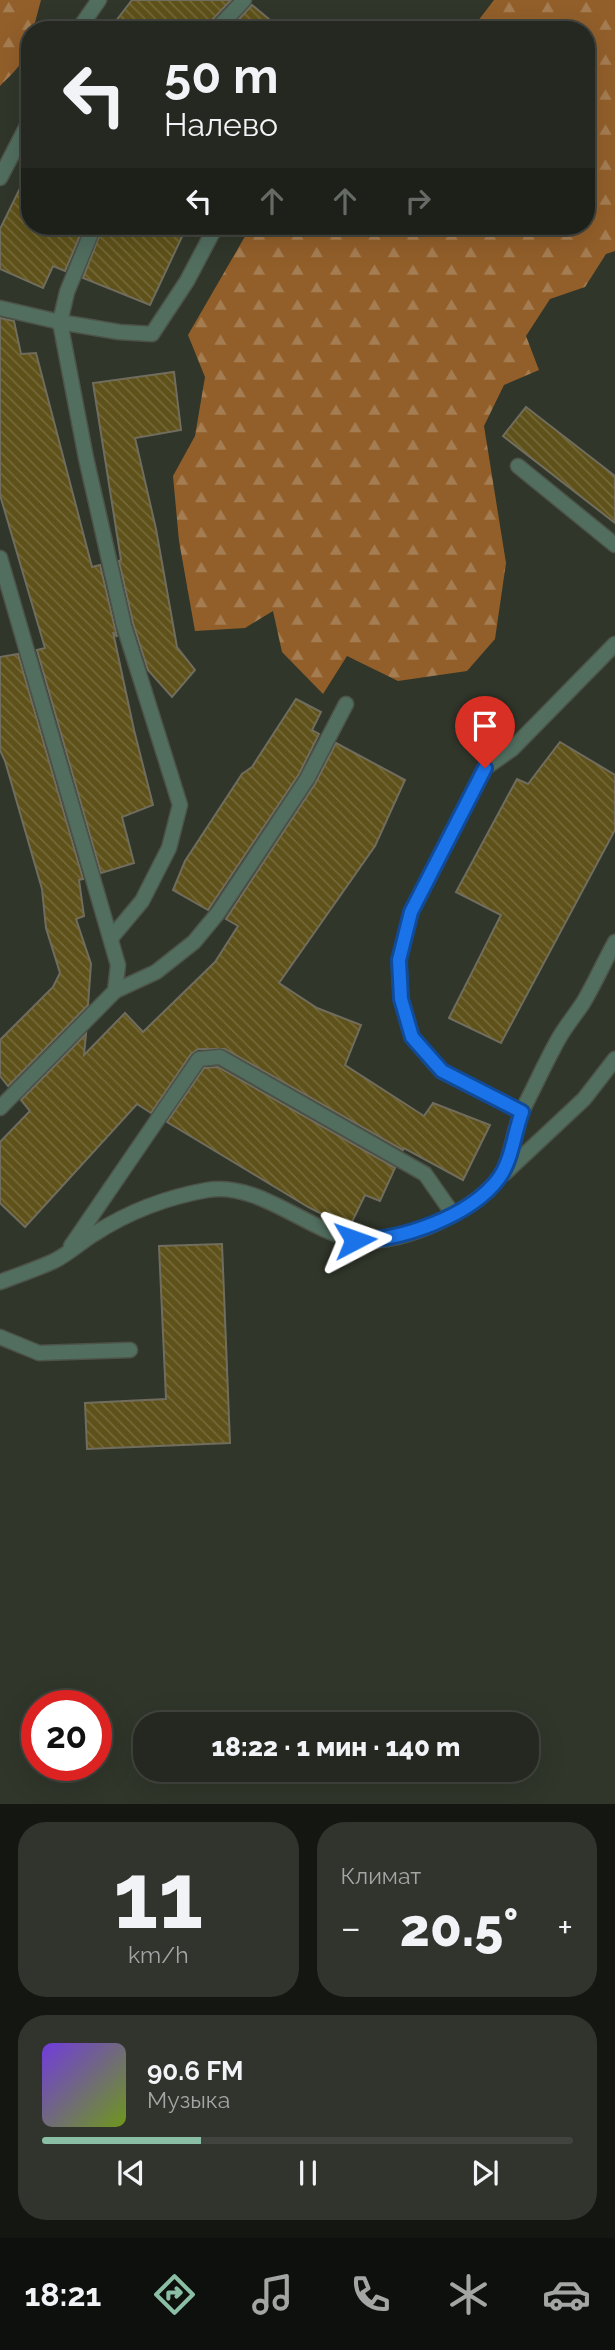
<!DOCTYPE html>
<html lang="ru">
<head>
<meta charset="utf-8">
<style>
	:root { --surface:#242820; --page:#30342d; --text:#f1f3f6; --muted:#a3a6a5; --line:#41443e; --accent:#8abfa5 }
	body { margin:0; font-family:Raleway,sans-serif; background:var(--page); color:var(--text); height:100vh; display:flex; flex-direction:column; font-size:26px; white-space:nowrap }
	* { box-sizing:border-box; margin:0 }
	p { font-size:23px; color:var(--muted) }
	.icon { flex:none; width:38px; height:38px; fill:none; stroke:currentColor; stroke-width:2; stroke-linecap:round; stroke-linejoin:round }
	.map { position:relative; height:1804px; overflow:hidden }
	.sheet { display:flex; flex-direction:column; gap:18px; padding:18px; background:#141612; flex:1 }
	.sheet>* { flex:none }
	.hud { position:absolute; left:21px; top:21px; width:574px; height:214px; border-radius:28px; box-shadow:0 7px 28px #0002,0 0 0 2px var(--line); background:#242820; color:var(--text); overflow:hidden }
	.speed { position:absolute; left:21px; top:1690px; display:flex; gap:14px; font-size:35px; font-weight:700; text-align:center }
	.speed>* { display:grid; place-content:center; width:91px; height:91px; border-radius:50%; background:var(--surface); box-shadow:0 7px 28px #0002,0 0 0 2px var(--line); line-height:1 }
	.speed .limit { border:10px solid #d22; background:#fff; color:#111 }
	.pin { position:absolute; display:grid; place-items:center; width:60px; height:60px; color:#fff; margin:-72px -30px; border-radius:50% 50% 50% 0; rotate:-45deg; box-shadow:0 0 7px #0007 }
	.pin .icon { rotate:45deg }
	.me { position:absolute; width:77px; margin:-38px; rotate:86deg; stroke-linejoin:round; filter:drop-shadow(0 0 5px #0008) }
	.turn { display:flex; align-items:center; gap:24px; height:147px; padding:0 28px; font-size:32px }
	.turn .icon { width:91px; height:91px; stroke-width:2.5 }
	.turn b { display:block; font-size:49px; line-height:60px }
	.lanes { display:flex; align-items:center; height:66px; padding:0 28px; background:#0003; justify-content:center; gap:35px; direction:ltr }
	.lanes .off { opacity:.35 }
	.big { font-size:52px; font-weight:800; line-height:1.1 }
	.sheet .widget { flex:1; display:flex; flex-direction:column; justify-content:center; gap:10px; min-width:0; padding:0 24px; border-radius:28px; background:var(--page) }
	.sheet .dial { align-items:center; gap:0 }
	.dial b { font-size:91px; line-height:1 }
	.song { display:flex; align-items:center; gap:21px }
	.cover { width:84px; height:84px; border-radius:10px; background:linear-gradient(135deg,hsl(260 70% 55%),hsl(80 70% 35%)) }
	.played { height:7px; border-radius:4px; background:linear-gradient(90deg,var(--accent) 30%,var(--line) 30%) }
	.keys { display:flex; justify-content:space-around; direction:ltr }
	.heat { display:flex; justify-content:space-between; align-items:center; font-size:38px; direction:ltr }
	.sheet .tiles { flex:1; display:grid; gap:18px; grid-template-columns:1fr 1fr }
	.widget:last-child { grid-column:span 2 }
	.trip { position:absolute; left:133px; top:1712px; width:406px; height:70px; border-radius:28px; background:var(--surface); box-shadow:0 7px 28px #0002,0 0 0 2px var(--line); font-weight:800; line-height:70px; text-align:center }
	.dock { display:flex; height:112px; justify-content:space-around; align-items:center; background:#0e100d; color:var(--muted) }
	.dock .icon { width:49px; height:49px }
	.dock .current { color:var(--accent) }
	.dock b { font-size:32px; color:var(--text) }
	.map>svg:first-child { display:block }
</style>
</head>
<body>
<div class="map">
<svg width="615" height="1804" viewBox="0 0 615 1804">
	<defs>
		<pattern id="forest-firs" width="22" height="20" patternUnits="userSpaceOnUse" patternTransform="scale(1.75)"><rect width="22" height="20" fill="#925f2a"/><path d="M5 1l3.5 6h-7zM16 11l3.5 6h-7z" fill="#a57d52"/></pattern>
		<pattern id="building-back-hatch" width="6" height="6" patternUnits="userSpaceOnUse" patternTransform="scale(1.75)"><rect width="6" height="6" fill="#5e5119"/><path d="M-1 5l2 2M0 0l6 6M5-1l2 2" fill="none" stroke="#746939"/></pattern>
	</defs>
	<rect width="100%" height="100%" fill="#30362a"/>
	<g fill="url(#forest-firs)">
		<path d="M0 0H41L33 30H30C30 58 19 67 0 86Z"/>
		<path d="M494 0H615V251L606 254 585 287 550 299 526 336 539 370 504 385 484 426 506 563 495 639 467 671 398 681 347 656 323 694 282 652 273 611 245 628 195 631 179 541 173 476 195 436 205 377 188 335 251 226H586V30H471Z"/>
	</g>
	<g fill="url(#building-back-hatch)" stroke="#716d5e" stroke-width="2">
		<path d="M132 0H231L209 23 207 30H109Z"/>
		<path d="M252 5 282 30H229Z"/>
		<path d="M30 168V226H84L65 271 53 266 43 288 0 269V229Z"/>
		<path d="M103 226H187L150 305 83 278Z"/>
		<path d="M0 318 14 321 21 354 36 353 92 567 100 565 117 637 113 632 134 730 153 805 122 817 134 863 101 873 37 650 45 648 0 495Z"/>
		<path d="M174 372 181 430 135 438 156 529 177 647 195 670 172 697 148 670 133 623 119 561 121 560 93 383Z"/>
		<path d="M526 407 615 476V523L503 436Z"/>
		<path d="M18 654 83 879 79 880 84 916 76 919 91 964 88 1005 8 1086 0 1076V1040L53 987 60 973 46 928 42 889 5 761 0 750V657Z"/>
		<path d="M296 699 321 712 312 730 319 734 299 774 208 910 173 890 185 861 242 774 252 767Z"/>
		<path d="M560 742 615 775V830L501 1043 449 1018 501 915 456 892 517 779 528 784Z"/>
		<path d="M336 743 405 780 375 846 279 983 317 1008 361 1025 345 1065 424 1116 433 1103 490 1125 463 1180 404 1148 403 1150 225 1049H198L191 1054 151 1113 137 1104 25 1227 0 1203V1142L30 1111 21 1100 86 1034 84 1055 125 1013 143 1032 215 962 238 926 226 919 315 784Z"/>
		<path d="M218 1067 395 1168 380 1201 365 1195 349 1228 308 1207 167 1122 204 1068Z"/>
		<path d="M222 1244 230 1443 87 1449 85 1403 166 1399 159 1246Z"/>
	</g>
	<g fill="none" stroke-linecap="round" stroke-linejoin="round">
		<g stroke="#4d5348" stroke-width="17">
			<g id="service">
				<path d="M78 30 99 0"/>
				<path d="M216 30 244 0"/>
				<path d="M0 178 30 120"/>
				<path d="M0 308 60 322 67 292 94 226"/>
				<path d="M518 466 615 545"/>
				<path d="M0 558 118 965 115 991 0 1108"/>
				<path d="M111 938 142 901 169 848 180 805 124 626 86 458 60 322 119 332 152 334 187 281 216 226"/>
				<path d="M115 991 156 972 194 942 218 913 307 779 346 704"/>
				<path d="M522 1112 441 1071 412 1037 401 999 399 960 411 912 485 768 512 749 615 644"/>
				<path d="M505 1173 584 1099 615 1059"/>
				<path d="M71 1246 199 1059 220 1057 425 1174 453 1214"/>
				<path d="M0 1282C18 1275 37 1269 54 1261 68 1254 81 1242 94 1234 128 1212 168 1197 207 1190 256 1181 305 1228 351 1239 394 1249 471 1214 498 1179 513 1159 512 1131 523 1109 535 1086 546 1061 559 1038 566 1026 575 1015 583 1003 595 983 604 962 615 942"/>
				<path d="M0 1337 39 1353 130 1350"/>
			</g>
		</g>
		<use href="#service" stroke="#516e5f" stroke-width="14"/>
	</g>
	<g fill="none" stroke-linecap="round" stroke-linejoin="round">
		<g stroke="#114b97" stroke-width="18">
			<path id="route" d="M355 1240C401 1241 471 1216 499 1178 512 1160 514 1133 522 1112L442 1071 412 1037 401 999 399 960 411 912 485 768"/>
		</g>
		<use href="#route" stroke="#1a73e8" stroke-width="12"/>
	</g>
</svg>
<div class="speed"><div class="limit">20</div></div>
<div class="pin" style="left:485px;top:768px;background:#d93025"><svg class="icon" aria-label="arrive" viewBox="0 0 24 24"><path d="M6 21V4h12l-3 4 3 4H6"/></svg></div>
<svg class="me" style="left:355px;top:1240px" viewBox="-20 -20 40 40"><path d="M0-17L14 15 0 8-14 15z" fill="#1a73e8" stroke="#fff" stroke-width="4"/></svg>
<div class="trip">18:22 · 1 мин · 140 m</div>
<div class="hud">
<div class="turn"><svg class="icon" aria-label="left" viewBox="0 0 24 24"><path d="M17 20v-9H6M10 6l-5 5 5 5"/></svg><div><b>50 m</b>Налево</div></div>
<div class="lanes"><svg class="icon" aria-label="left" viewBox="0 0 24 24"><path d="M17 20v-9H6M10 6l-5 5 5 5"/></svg><svg class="icon off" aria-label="ahead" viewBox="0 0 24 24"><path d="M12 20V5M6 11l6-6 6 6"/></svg><svg class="icon off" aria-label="ahead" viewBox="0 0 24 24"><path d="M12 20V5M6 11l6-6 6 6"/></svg><svg class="icon off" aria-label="right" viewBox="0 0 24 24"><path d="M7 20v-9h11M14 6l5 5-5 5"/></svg></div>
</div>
</div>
<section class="sheet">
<div class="tiles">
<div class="widget dial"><b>11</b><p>km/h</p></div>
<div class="widget"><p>Климат</p>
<div class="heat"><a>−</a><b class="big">20.5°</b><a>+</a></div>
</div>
<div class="widget">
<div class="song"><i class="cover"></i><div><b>90.6 FM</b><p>Музыка</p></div></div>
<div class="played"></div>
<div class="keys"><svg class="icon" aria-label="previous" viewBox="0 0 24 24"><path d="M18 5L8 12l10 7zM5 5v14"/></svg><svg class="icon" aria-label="pause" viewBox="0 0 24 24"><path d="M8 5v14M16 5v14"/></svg><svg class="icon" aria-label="next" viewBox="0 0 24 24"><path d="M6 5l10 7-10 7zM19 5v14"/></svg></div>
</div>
</div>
</section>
<nav class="dock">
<b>18:21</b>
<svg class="icon current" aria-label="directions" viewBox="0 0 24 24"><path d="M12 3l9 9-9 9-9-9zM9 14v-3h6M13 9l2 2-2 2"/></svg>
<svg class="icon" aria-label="music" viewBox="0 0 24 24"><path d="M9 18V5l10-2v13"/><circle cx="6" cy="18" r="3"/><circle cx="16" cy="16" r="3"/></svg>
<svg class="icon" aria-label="phone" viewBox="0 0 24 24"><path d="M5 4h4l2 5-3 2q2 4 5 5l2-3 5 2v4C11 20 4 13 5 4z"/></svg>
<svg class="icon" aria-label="climate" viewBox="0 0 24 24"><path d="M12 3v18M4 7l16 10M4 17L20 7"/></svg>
<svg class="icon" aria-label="car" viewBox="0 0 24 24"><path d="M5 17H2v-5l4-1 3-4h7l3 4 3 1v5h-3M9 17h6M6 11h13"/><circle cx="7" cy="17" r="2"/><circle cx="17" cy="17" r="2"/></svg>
</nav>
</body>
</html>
